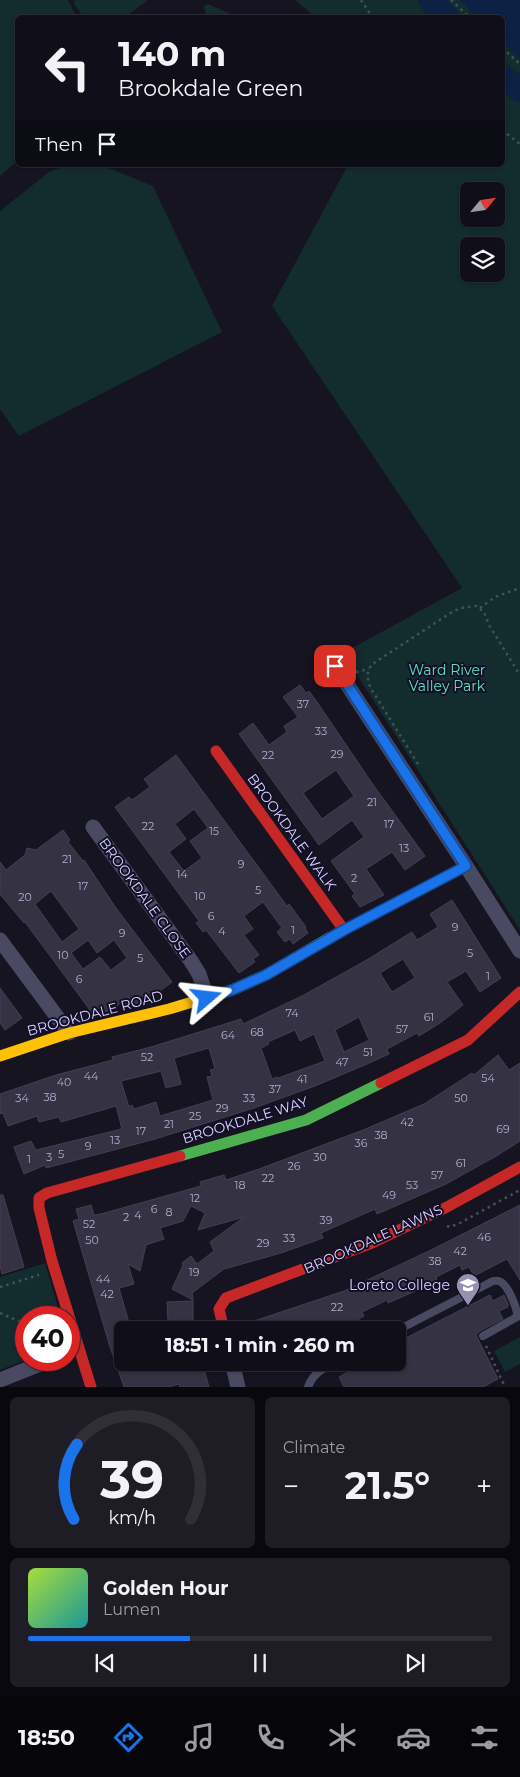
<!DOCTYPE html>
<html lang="en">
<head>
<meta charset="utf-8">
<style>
	:root { --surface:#100f19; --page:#1e1d26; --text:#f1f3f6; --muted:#9c9ca2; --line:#302f38; --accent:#1a73e8 }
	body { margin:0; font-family:Montserrat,sans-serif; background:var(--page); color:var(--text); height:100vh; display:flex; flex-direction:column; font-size:19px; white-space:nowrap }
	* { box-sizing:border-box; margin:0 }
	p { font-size:16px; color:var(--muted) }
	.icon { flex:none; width:28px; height:28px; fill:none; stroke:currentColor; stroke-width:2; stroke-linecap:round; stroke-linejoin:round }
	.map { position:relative; height:1387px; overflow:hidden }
	.drawer { display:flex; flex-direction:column; gap:10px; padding:10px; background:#09080e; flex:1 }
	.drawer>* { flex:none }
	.hud { position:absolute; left:15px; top:15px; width:490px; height:152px; border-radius:8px; box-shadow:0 1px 4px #0004,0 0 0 1px var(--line); background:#100f19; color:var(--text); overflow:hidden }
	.needle { width:32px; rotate:61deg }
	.controls { position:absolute; left:460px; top:182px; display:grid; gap:10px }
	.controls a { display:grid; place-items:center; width:45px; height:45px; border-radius:8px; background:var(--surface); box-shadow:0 1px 4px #0004,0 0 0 1px var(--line); font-size:25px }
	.speed { position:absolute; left:15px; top:1306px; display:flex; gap:10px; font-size:25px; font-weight:700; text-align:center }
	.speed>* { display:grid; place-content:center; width:65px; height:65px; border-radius:50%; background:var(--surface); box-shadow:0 1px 4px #0004,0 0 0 1px var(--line); line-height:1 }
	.speed .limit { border:8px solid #d22; background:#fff; color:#111 }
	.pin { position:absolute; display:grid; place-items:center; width:42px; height:42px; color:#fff; margin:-21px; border-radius:10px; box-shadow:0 2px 8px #0006 }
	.me { position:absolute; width:55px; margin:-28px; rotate:73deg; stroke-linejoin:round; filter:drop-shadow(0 0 4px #0008) }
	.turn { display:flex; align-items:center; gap:18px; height:105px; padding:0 20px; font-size:22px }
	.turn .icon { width:65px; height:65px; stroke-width:2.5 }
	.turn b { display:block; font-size:35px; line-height:42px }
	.then { display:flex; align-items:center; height:48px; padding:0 20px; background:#0003; gap:10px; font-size:19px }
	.big { font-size:38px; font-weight:700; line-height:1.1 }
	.drawer .tile { flex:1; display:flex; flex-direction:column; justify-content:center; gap:8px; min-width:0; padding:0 18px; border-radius:8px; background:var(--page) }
	.drawer .dial { align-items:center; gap:0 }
	.dial svg { height:130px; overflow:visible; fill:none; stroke:var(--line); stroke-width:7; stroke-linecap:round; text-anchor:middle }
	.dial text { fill:var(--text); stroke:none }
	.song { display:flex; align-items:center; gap:15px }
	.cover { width:60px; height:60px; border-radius:8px; background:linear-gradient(135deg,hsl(80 70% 55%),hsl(180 70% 35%)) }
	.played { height:5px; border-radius:2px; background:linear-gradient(90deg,var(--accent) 35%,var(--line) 35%) }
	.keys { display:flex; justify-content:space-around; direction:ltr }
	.heat { display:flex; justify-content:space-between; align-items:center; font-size:28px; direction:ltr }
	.drawer .tiles { flex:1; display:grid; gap:10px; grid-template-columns:1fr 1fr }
	.tile:last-child { grid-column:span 2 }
	.trip { position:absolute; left:114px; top:1321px; width:292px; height:50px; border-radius:8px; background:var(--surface); box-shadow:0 1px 4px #0004,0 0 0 1px var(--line); font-weight:700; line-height:50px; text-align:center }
	.tabs { display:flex; height:80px; justify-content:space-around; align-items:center; background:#06060a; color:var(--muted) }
	.tabs .icon { width:35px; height:35px }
	.tabs .active { color:var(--accent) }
	.tabs b { font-size:22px; color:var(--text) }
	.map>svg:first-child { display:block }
</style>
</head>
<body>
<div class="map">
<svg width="520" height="1387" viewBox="0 0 520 1387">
	<rect width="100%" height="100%" fill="#161421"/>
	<g fill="#132c2d" fill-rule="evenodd">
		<path d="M0 0H68L76 16 18 18 17 161 0 176Z"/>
		<path d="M76 0H148L125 17 84 18 73 2Z"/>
		<path d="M295 0H520V930L343 653 462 588 272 306 347 167 346 165H502V18L315 17ZM469 191H496V219H469ZM469 246H496V274H469Z"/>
		<path d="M208 4 237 17H206L204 6Z"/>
		<path d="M67 165H101L153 186 222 332 19 436 0 409V211L49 172Z"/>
		<path d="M45 1263 61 1317 26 1318V1360L0 1370V1277Z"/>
		<path d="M520 1337V1364L505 1372 494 1351Z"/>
	</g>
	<path fill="#0d2144" d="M460 0H520V59L503 43 502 18 476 17Z"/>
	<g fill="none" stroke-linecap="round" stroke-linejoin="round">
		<g stroke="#0d2144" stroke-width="25">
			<path d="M431 0 447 18"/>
			<path d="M502 77 507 81 520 89"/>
		</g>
	</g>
	<g fill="#343243" stroke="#433f54" fill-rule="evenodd">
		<path d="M300 685 306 693 309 691 317 702 374 786 425 856 405 870 392 852 366 869 384 895 360 907 352 896 355 894 331 861 364 837 352 820 319 845 239 734 253 723 269 745 287 732 284 726 298 717 283 697ZM336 770 354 796 322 819 303 793Z"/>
		<path d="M176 755 287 906 289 904 306 927 305 928 308 933 293 944 290 939 285 942 277 932 282 928 263 902 244 916 253 929 244 935 259 955 253 959 255 962 239 973 206 930 203 932 196 923 199 921 115 807 129 797 132 800 150 787 144 779ZM194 809 208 828 190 841 202 858 184 871 169 852 186 839 175 824Z"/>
		<path d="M63 830 70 840 68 842 83 861 84 860 116 908 172 982 145 1002 125 1007 123 1001 112 1010 93 1014 25 922 24 923 0 894V862L6 870 25 855 27 848 36 850ZM51 891 79 929 62 942 35 904ZM88 940 97 953 114 940 127 958 111 970 100 957 83 969 71 953Z"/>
		<path d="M452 900 501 978 480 992 466 971 447 982 463 1005 440 1023 419 1036 417 1033 387 1049 389 1054 367 1064 315 1086 254 1108 155 1139 46 1168 45 1165 24 1174 14 1147 31 1141 36 1150 122 1129 116 1106 61 1122 59 1117 39 1122 37 1116 8 1126 3 1113 0 1114V1094L56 1075 113 1060 112 1057 151 1047 241 1019 243 1024 302 996 365 961 412 932 417 940 438 927 430 914ZM403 959 415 978 392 992 380 973ZM359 1017 369 1040 344 1052 335 1030ZM295 1030 300 1041 314 1034 325 1061 278 1078 277 1077 272 1079 261 1048 269 1044 268 1042ZM209 1048 215 1069 210 1070 212 1076 207 1077 213 1100 160 1116 156 1102 134 1109 132 1105 129 1107 121 1081 161 1071 166 1088 181 1084 174 1058Z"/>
		<path d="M0 988 22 1018 5 1030 0 1023Z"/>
		<path d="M498 1055 509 1070 520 1063V1141L498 1155 446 1184 377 1214 375 1209 321 1233 323 1238 281 1253 224 1269 192 1293 193 1300 172 1289 183 1265 182 1263 191 1256 197 1264 214 1251 210 1242 244 1217 198 1230 205 1213 191 1206 183 1221 160 1228 164 1239 146 1245 140 1271 128 1264 134 1284 119 1288 131 1330H122V1362H202L209 1387H180L179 1384 169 1387H124L110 1347 73 1221 79 1219 76 1209 91 1205 94 1215 101 1214 201 1186 200 1182 224 1175 226 1180 259 1169 363 1130 424 1104 472 1073 474 1075Z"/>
		<path d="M0 1195H3L24 1267 2 1274 0 1266Z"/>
		<path d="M520 1205V1280L507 1259 474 1276 469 1267 462 1270 460 1265 436 1277 437 1280 413 1292 388 1303 387 1300 362 1312 364 1316 357 1320 361 1330H236V1327L344 1291 431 1250Z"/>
		<path d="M490 1295 493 1301 504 1295 508 1304V1307L499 1311 503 1319 480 1331 476 1335 498 1379 483 1387H344L339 1377 367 1362H398V1342Z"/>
		<path d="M193 1301V1330H148L147 1325 168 1321 167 1302Z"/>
	</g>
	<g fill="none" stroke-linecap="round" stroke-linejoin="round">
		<g stroke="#44505f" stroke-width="2.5" stroke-dasharray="2.5 4" stroke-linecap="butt">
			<path d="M361 0 373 18"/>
			<path d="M451 0 470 18"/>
			<path d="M502 48 520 64"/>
			<path d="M502 130 520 144"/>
			<path d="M480 608 495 597 520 588"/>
			<path d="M356 672 369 669"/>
			<path d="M418 764 370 687 367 675 371 665 452 612 461 608 476 606 484 612 489 625 520 675"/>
			<path d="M447 1226 450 1227 460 1223 520 1190"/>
			<path d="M0 1287 39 1275"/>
			<path d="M0 1313 26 1324"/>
			<path d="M486 1346 505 1387"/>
		</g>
		<g stroke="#4a4962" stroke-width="8">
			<path d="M398 1330 493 1281C496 1281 498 1280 501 1282 508 1286 518 1309 517 1317L483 1336"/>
			<path d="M308 1387C313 1373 323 1369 335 1362"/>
		</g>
		<g stroke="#4a4962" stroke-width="15">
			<path d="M335 666 466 866 520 951"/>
			<path d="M93 827 191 961 199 974 207 998"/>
			<path d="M0 940 69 1033"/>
			<path d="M232 1362 238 1387"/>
			<path d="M0 1380 50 1360"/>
		</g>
		<path stroke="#4caf50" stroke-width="11" d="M180 1156 306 1120 381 1083"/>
		<path stroke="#ffc107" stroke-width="11" d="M0 1056 69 1033 169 1009 232 990 266 975 329 938"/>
		<g stroke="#c62828" stroke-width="11">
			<path d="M216 751 344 930"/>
			<path d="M329 938 466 866"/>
			<path d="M381 1083 468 1040 520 992"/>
			<path d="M224 1330 219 1309 226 1298 372 1243 447 1207 520 1167"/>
			<path d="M91 1387 52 1261 39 1208V1198L47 1193 180 1156"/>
		</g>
	</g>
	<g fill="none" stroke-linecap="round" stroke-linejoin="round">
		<g stroke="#114b97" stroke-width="12">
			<path id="route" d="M207 998 232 990 266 975 344 930 466 866 335 666"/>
		</g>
		<use href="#route" stroke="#1a73e8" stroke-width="9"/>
	</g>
	<defs>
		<g id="school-pin" transform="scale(1.25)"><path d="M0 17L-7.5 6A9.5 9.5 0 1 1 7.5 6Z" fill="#9591b1" stroke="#130f26"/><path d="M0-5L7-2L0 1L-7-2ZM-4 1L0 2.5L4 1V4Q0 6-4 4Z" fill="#fff"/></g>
	</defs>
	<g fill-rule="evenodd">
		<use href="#school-pin" x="468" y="1285"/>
	</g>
	<g text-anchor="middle" stroke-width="4" stroke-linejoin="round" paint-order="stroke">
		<g font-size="11" fill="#b0acd0">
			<text x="303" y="708">37</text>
			<text x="321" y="735">33</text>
			<text x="337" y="758">29</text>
			<text x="268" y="759">22</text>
			<text x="372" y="806">21</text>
			<text x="389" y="828">17</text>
			<text x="148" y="830">22</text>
			<text x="214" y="835">15</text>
			<text x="404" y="852">13</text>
			<text x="67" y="863">21</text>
			<text x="241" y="868">9</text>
			<text x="182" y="878">14</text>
			<text x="354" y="882">2</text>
			<text x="83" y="890">17</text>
			<text x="258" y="894">5</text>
			<text x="200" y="900">10</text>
			<text x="25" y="901">20</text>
			<text x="211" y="920">6</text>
			<text x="455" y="931">9</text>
			<text x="293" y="934">1</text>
			<text x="222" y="935">4</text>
			<text x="122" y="937">9</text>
			<text x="470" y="957">5</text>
			<text x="63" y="959">10</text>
			<text x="140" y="962">5</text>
			<text x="488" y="980">1</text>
			<text x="79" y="983">6</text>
			<text x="292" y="1017">74</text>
			<text x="429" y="1021">61</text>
			<text x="402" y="1033">57</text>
			<text x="257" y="1036">68</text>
			<text x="228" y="1039">64</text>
			<text x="368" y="1056">51</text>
			<text x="147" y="1061">52</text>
			<text x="342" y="1066">47</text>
			<text x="91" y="1080">44</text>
			<text x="488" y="1082">54</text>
			<text x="302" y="1083">41</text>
			<text x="64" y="1086">40</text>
			<text x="275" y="1093">37</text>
			<text x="50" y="1101">38</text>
			<text x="22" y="1102">34</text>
			<text x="249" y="1102">33</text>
			<text x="461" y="1102">50</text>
			<text x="222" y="1112">29</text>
			<text x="195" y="1120">25</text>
			<text x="407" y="1126">42</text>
			<text x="169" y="1128">21</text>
			<text x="503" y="1133">69</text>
			<text x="141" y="1135">17</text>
			<text x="381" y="1139">38</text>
			<text x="115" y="1144">13</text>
			<text x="361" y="1147">36</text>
			<text x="88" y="1150">9</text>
			<text x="61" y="1158">5</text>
			<text x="49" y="1161">3</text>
			<text x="320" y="1161">30</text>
			<text x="29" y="1163">1</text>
			<text x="461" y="1167">61</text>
			<text x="294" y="1170">26</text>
			<text x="437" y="1179">57</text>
			<text x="268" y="1182">22</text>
			<text x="240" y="1189">18</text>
			<text x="412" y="1189">53</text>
			<text x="389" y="1199">49</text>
			<text x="195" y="1202">12</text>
			<text x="154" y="1213">6</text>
			<text x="169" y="1216">8</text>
			<text x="138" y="1219">4</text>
			<text x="126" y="1221">2</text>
			<text x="326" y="1224">39</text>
			<text x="89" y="1228">52</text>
			<text x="484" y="1241">46</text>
			<text x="289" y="1242">33</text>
			<text x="92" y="1244">50</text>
			<text x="263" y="1247">29</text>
			<text x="460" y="1255">42</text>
			<text x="435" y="1265">38</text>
			<text x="194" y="1276">19</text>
			<text x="103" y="1283">44</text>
			<text x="107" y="1298">42</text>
			<text x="337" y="1311">22</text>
		</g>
		<g font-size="14" fill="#5fe0c0" stroke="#130f26">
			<text x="447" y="675">Ward River<tspan x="447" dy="16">Valley Park</tspan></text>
		</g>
		<g font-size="14" fill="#d9d4ff" stroke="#130f26">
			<text transform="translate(292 832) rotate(54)" y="5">BROOKDALE WALK</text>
			<text transform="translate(145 898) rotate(54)" y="5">BROOKDALE CLOSE</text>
			<text transform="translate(95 1013) rotate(-15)" y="5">BROOKDALE ROAD</text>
			<text transform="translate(245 1120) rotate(-17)" y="5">BROOKDALE WAY</text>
			<text transform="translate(373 1239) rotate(-24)" y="5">BROOKDALE LAWNS</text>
		</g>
		<g font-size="14" fill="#d9d4ff" stroke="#130f26" text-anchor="end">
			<text x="450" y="1290">Loreto College</text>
		</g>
	</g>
</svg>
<div class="controls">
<a><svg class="needle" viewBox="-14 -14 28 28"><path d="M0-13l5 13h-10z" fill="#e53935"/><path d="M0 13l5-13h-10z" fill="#9c9ca2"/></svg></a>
<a><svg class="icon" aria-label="layers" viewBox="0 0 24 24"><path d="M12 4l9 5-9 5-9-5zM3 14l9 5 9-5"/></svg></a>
</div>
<div class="speed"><div class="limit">40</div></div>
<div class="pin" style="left:335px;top:666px;background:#d93025"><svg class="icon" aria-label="arrive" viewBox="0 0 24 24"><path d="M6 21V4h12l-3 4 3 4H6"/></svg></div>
<svg class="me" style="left:207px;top:998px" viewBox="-20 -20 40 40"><path d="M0-17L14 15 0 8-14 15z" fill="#1a73e8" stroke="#fff" stroke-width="4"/></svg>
<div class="trip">18:51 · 1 min · 260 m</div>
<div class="hud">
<div class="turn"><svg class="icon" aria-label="left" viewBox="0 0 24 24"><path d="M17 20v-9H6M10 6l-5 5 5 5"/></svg><div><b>140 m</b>Brookdale Green</div></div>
<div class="then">Then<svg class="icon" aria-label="arrive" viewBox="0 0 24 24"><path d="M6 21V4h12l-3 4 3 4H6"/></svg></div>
</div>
</div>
<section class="drawer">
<div class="tiles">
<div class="tile dial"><svg viewBox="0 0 100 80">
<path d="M14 69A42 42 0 1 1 86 69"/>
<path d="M14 69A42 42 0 0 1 16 23" stroke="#1a73e8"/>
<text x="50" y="56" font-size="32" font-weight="700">39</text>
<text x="50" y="72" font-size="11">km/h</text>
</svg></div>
<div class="tile"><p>Climate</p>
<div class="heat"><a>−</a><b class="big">21.5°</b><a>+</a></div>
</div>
<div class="tile">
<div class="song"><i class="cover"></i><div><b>Golden Hour</b><p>Lumen</p></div></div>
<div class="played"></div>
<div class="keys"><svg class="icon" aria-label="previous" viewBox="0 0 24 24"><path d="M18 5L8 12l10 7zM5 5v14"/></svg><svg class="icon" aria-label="pause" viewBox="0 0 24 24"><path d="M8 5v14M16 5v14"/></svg><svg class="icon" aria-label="next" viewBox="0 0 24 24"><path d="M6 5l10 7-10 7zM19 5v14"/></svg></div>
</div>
</div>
</section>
<nav class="tabs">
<b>18:50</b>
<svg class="icon active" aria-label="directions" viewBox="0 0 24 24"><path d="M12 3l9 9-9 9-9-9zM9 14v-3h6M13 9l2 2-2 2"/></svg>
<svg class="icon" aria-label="music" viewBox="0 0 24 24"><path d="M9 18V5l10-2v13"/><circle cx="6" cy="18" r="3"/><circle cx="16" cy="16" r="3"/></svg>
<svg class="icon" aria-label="phone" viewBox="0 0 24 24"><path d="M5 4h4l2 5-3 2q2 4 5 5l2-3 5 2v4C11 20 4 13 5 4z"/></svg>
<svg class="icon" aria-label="climate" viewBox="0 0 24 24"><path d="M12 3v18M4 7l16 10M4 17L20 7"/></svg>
<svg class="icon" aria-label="car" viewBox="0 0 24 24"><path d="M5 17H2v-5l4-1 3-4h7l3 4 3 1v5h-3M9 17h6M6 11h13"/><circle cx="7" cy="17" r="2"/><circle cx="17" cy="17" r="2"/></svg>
<svg class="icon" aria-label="filters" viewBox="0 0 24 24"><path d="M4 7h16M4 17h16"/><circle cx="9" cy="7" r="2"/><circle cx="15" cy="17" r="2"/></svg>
</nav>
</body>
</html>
